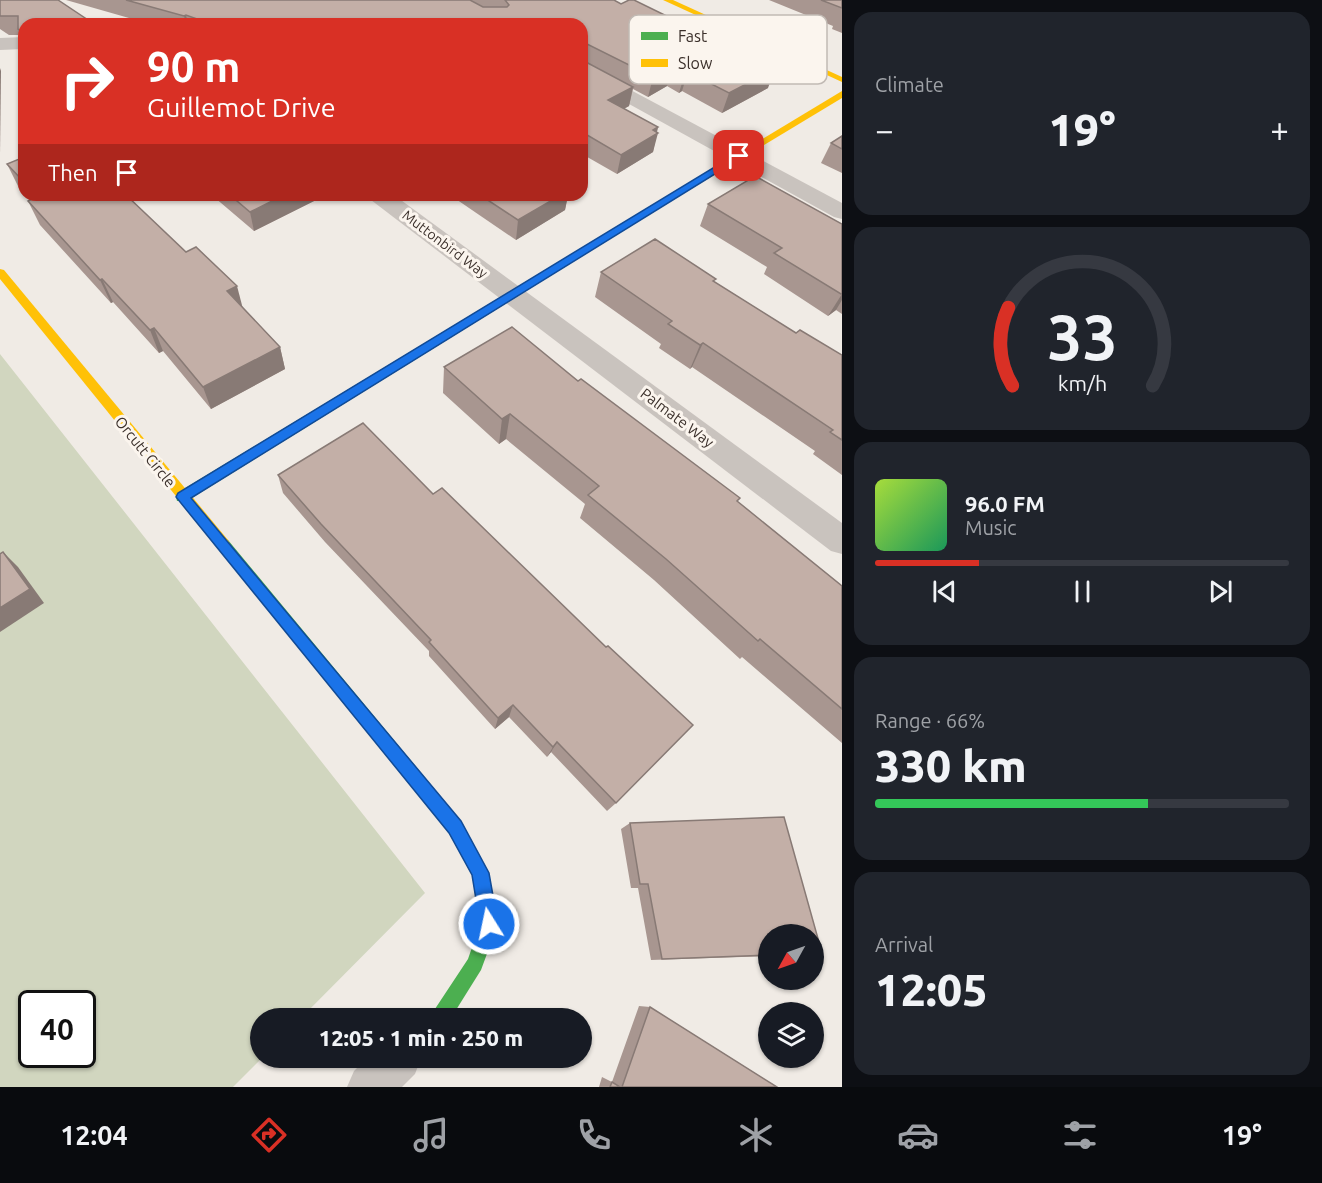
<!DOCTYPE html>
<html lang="en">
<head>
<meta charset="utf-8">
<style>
	:root { --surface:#171b24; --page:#20242c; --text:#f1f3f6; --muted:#9ea1a6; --line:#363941; --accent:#d93025 }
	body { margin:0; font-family:Ubuntu,sans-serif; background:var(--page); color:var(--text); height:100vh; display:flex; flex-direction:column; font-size:22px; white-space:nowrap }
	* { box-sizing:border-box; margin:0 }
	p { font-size:20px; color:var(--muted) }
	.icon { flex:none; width:33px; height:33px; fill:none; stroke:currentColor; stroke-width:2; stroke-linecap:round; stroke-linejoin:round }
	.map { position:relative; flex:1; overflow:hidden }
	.sheet { display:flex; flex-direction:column; gap:12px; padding:12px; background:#0d0f14; width:480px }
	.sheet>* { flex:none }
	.hud { position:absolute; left:18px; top:18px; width:570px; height:183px; border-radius:18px; box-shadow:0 2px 4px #0004; background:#d93025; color:#fff; overflow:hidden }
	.needle { width:39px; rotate:230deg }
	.buttons { position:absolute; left:758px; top:924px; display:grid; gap:12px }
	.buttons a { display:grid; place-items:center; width:66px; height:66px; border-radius:50%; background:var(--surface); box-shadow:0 2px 4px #0004; font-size:30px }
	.speed { position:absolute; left:18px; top:990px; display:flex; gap:12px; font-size:30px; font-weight:700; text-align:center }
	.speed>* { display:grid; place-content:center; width:78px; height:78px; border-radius:50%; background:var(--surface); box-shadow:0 2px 4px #0004; line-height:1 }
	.speed .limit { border:3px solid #111; border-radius:9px; background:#fff; color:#111 }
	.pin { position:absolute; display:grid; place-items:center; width:51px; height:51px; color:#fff; margin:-26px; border-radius:12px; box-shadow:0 3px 9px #0006 }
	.me { position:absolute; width:66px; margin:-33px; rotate:350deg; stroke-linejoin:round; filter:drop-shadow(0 0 4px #0008) }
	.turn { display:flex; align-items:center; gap:21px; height:126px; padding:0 30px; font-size:27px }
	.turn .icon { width:78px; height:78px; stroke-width:2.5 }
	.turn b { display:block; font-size:42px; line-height:51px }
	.then { display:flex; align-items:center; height:57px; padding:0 30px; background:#0003; gap:12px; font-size:22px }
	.big { font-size:45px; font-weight:800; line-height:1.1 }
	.sheet .card { flex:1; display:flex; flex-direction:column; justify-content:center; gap:9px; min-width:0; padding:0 21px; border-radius:18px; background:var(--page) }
	.sheet .dial { align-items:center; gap:0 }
	.dial svg { height:156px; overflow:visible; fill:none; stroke:var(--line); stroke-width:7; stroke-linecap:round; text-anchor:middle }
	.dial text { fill:var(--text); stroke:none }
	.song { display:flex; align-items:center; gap:18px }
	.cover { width:72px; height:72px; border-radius:9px; background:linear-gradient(135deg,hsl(80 70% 55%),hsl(150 70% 35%)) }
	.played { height:6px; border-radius:3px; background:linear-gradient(90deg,var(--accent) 25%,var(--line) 25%) }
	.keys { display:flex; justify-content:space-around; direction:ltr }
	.heat { display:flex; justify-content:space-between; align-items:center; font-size:33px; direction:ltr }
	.charge { height:9px; border-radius:4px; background:linear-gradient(90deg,#34c759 66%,var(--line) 0) }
	.trip { position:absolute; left:250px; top:1008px; width:342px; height:60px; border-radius:30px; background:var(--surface); box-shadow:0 2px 4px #0004; font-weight:800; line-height:60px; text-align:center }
	.tabs { display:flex; height:96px; justify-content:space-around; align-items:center; background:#090b0e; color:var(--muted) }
	.tabs .icon { width:42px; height:42px }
	.tabs .current { color:var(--accent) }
	.tabs b { font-size:27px; color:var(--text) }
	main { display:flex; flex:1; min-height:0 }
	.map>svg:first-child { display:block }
</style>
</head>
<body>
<main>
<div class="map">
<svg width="842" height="1087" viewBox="0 0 842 1087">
	<rect width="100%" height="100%" fill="#f0ebe5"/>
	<path fill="#d1d6bf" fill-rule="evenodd" d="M0 354 425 893 301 1018H261L262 1058 233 1087H0ZM32 1004H82V1054H32Z"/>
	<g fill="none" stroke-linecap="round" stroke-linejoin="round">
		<g fill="#c9c3be" fill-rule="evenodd">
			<path d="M24 37V49L0 50V38Z"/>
			<path d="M582 64 842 203V219L834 217 582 78Z"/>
			<path d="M368 195H394L842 523V554L831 551 371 200Z"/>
			<path d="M367 1058H421L415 1074 402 1087H347L354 1071Z"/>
		</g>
		<g fill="#4caf50" fill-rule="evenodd">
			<path d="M663 199 668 202 666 204 187 501H177L176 497 177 493Z"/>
			<path d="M223 538 228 540 461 821 489 873 498 924 481 970 451 1018H429L468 959 480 924 472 875 449 833 218 548 216 544 218 540Z"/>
		</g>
		<g fill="#ffc107" fill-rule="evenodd">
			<path d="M663 0H673L842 77V82Z"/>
			<path d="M842 91V98L666 204 658 202Z"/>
			<path d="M0 269 4 270 228 540 230 544 228 548 223 550 218 548 0 279Z"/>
		</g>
	</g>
	<g fill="#a89690">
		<path d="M0 0H58L24 24V43L21 35H9L0 29Z"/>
		<path d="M66 0H614L768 88 722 113 682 91 679 93 667 86 648 97 633 89 629 106 624 109 658 127 653 152 617 174 582 154V24H150Z"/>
		<path d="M769 0H842V33L832 29 833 26Z"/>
		<path d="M842 136V173L821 163 831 143Z"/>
		<path d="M24 157V193L19 188 7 164Z"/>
		<path d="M26 195H126L242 307 280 347 285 369 211 409 163 351 159 353 113 302 111 303 40 225 28 201 30 200Z"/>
		<path d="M202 195H318V199L254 231 214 197 208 200Z"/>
		<path d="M450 195H568L565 210 516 240Z"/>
		<path d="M708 204 842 224V314L836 310 828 316 764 274 767 267 700 226Z"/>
		<path d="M601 272 715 282 796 333 842 355V475L813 454 815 451 692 367 690 369 659 348 661 344 595 297Z"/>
		<path d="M444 367 578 381 738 502 842 586V743L742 657 740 659 654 580 580 518 585 504 506 439 499 444 443 393Z"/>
		<path d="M363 423 616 803 607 811 551 752 547 757 509 717 495 729 429 656V651L325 542 283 493 278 475Z"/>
		<path d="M630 823 768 934V956L651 960 638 888H631L621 829Z"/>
		<path d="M639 1006 650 1007 777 1087H599L602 1077 612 1082Z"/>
	</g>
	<g fill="#887a75">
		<path d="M186 15 188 24H186L184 16Z"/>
		<path d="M673 67 667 86 648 97 653 77Z"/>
		<path d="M0 68 1 71 0 154Z"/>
		<path d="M775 69 768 88 722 113 729 93Z"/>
		<path d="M688 72 682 91 679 93 685 73Z"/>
		<path d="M633 87 629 106 604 119 608 100Z"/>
		<path d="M658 127 656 135 658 133 653 152 617 174 621 155Z"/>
		<path d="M206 195H213L214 197 208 200Z"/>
		<path d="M284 195H318V199L254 231 250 212Z"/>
		<path d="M561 195H568L565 210 516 240 518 220Z"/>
		<path d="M102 279 113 302 111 303 100 280Z"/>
		<path d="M237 286 243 309 227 291Z"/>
		<path d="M842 294V300L836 310 828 316Z"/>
		<path d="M154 328 163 351 159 353 150 330Z"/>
		<path d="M703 343 692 367 690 369 700 345Z"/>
		<path d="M280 347 285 369 211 409 203 387Z"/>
		<path d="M510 414 506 439 499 444 502 419Z"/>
		<path d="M3 552 18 567 44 603 0 632V608Z"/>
		<path d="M513 705 509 717 495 729 498 718Z"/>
		<path d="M557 742 551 752 547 757 553 747Z"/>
	</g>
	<g fill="#c3afa7" stroke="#887a75" stroke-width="1.5">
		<path d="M0 0H58L94 24H24V33L18 29V16H0Z"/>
		<path d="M126 0H470L483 7H507L509 5 505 0H614L621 4 629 0H634L775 69 729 93 688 72 685 73 673 67 653 77 585 43 584 61 633 87 608 100 658 127 653 130 658 133 621 155 582 132V24H211L186 15 184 16Z"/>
		<path d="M821 0H842V8Z"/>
		<path d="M842 136V149L831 143Z"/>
		<path d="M24 157V182L7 164Z"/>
		<path d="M755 176 842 224V294H841L774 253 782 248 708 204Z"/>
		<path d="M35 195H126L186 252 196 247 237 286 227 291 280 347 203 387 154 328 150 330 102 279 100 280 28 201 37 197Z"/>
		<path d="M230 195H284L250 212Z"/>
		<path d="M480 195H561L518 220Z"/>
		<path d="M655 239 716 279 713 281 796 333 800 330 842 355V440L830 432 833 430 703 343 700 345 668 324 672 321 601 272Z"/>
		<path d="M512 327 578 381 581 379 740 498 737 501 842 586V709L760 639 758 641 666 559 588 495 599 486 510 414 502 419 444 367Z"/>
		<path d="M363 423 433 494 442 488 606 647 608 646 693 725 616 803 557 742 553 747 513 705 498 718 429 642 431 640 321 524 278 475Z"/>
		<path d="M3 552 30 589 0 608V554Z"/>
		<path d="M784 817 822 953H813V934H768V955L662 959 648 884H640L630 823Z"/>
		<path d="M650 1007 777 1087H622Z"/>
		<path d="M612 1082 620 1087H610Z"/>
	</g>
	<path fill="#1a73e8" stroke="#114b97" stroke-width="1.5" d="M736 154 744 156 191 498 461 821 489 873 498 924 495 930 489 933 482 930 480 924 472 875 449 833 176 497 178 493Z"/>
	<g text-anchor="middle" stroke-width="6" stroke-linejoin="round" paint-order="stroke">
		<g font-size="14" fill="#3b302b" stroke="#fbf5ee">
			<text transform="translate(445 244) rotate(37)" y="5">Muttonbird Way</text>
		</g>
		<g font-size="15" fill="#3b302b" stroke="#fbf5ee">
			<text transform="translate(677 418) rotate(37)" y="5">Palmate Way</text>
			<text transform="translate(145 452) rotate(51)" y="5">Orcutt Circle</text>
		</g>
	</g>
	<rect x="629" y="15" width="198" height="69" rx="9" fill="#fbf5ee" stroke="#c1bab4" stroke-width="1.5"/>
	<rect x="641" y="32" width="27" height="8" fill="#4caf50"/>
	<rect x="641" y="59" width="27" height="8" fill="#ffc107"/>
	<g font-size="16" fill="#3b302b">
		<text x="678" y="42">Fast</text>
		<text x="678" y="69">Slow</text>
	</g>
</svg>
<div class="buttons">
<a><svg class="needle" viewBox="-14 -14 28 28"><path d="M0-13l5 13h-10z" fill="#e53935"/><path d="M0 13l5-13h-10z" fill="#9ea1a6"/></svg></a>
<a><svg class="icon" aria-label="layers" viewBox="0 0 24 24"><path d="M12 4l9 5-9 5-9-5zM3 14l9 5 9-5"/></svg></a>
</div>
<div class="speed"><div class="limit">40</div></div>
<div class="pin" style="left:739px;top:156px;background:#d93025"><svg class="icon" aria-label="arrive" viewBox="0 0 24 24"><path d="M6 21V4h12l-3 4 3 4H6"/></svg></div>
<svg class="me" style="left:489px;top:924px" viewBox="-20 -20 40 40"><circle r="17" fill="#1a73e8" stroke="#fff" stroke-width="3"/><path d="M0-11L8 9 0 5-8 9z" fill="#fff"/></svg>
<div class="trip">12:05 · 1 min · 250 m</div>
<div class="hud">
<div class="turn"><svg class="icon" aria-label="right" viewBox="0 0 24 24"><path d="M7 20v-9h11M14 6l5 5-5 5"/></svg><div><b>90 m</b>Guillemot Drive</div></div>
<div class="then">Then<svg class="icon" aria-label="arrive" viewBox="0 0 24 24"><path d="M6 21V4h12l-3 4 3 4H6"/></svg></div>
</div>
</div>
<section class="sheet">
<div class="card"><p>Climate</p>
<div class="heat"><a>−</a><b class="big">19°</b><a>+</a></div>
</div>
<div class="card dial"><svg viewBox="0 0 100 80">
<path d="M14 69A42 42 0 1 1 86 69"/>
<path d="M14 69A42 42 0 0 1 12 29" stroke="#d93025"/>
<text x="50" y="56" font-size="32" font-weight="700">33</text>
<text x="50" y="72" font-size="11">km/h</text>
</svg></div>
<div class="card">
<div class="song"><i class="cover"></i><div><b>96.0 FM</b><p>Music</p></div></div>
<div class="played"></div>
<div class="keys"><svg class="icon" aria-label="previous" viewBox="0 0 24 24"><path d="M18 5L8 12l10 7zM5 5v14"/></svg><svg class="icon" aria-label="pause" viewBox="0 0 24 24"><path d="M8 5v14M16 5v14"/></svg><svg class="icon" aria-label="next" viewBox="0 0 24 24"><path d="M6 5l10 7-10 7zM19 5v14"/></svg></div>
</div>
<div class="card"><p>Range · 66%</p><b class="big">330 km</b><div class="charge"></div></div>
<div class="card"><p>Arrival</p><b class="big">12:05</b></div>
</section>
</main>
<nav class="tabs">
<b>12:04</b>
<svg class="icon current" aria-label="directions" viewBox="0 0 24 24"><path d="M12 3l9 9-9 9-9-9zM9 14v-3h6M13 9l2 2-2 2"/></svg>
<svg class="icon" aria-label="music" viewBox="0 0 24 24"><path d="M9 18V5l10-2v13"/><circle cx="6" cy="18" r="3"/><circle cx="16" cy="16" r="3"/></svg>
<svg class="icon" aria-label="phone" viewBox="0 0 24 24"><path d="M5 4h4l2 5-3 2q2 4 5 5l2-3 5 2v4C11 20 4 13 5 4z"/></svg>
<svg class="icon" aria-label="climate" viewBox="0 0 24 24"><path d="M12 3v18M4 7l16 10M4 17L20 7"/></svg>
<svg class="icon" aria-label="car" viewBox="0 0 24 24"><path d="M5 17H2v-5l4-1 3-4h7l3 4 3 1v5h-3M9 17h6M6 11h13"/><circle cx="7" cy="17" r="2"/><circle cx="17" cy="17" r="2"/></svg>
<svg class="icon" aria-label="filters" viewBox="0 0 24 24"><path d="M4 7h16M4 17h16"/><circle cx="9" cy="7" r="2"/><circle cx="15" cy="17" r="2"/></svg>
<b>19°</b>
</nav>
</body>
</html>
